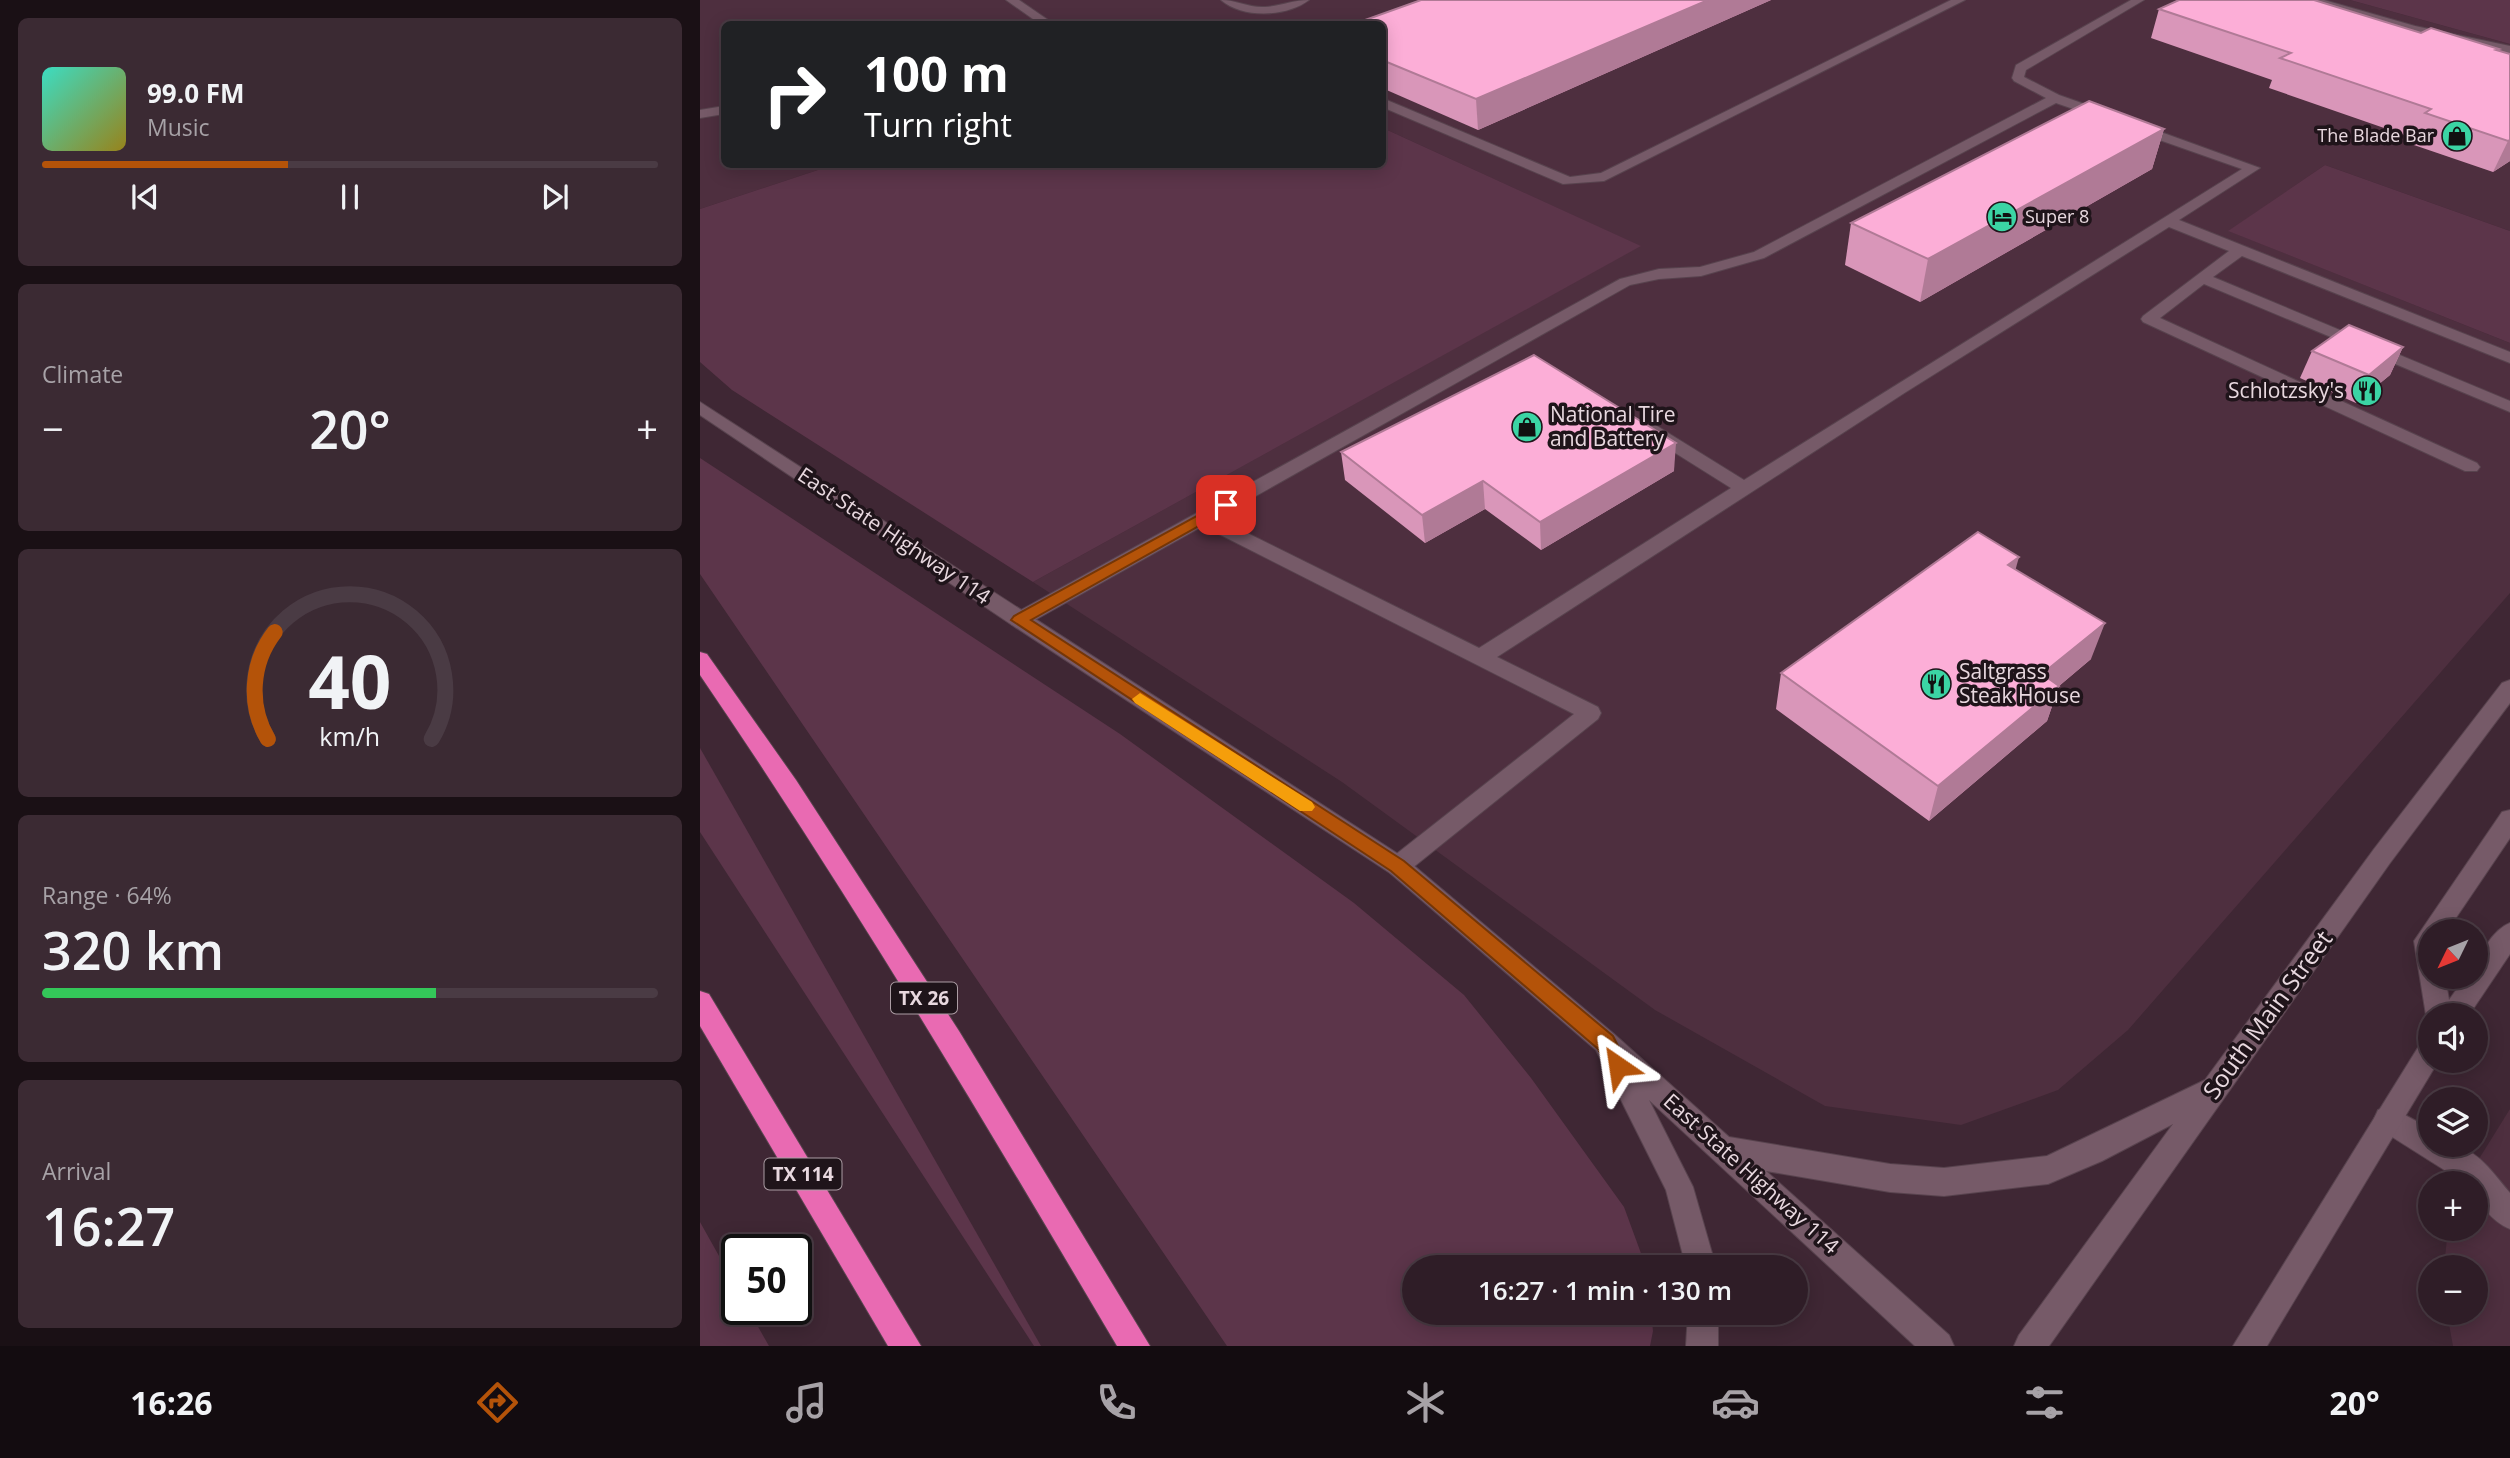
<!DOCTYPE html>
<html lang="en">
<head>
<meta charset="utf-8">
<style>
	:root { --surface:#2f1d27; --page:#3b2a33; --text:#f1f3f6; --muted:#a7a2a7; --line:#4a3b44; --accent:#b45309 }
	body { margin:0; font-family:"Open Sans",sans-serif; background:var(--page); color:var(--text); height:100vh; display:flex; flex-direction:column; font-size:26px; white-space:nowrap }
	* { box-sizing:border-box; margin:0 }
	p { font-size:23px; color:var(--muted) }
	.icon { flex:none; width:38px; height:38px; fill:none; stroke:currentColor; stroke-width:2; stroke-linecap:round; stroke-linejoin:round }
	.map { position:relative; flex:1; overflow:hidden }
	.panel { display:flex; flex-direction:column; gap:18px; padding:18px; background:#1a1015; width:700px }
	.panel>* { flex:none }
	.top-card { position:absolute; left:21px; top:21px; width:665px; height:147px; border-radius:10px; box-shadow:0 4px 18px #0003,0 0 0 2px var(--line); background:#202124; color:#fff; overflow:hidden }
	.needle { width:46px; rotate:227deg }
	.buttons { position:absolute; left:1718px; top:919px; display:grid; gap:14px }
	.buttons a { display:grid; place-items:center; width:70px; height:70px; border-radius:50%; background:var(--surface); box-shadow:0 4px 18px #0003,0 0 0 2px var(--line); font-size:35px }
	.speed { position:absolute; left:21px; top:1234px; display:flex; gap:14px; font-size:35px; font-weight:700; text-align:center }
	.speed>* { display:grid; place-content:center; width:91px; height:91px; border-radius:50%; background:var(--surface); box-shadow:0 4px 18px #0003,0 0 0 2px var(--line); line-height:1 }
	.speed .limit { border:4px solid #111; border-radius:10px; background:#fff; color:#111 }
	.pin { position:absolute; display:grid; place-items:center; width:60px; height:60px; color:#fff; margin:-30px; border-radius:14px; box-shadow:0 4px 10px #0006 }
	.me { position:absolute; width:77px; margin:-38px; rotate:328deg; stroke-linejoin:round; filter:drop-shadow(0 0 5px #0008) }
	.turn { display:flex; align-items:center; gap:24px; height:147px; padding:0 28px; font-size:32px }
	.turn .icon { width:91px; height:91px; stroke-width:2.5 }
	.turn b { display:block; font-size:49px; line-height:60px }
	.big { font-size:52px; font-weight:600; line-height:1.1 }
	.panel .card { flex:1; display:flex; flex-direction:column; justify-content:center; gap:10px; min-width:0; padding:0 24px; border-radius:10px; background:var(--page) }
	.panel .dial { align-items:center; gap:0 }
	.dial svg { height:182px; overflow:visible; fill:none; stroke:var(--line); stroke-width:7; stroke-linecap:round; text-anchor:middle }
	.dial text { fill:var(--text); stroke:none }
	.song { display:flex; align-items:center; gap:21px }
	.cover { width:84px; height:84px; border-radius:10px; background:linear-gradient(135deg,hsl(170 70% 55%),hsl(50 70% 35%)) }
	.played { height:7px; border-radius:4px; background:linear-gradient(90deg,var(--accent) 40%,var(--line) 40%) }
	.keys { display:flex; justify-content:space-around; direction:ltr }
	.heat { display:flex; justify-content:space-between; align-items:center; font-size:38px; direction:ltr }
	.charge { height:10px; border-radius:5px; background:linear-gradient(90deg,#34c759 64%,var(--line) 0) }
	.trip { position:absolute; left:702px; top:1255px; width:406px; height:70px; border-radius:35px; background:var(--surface); box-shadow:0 4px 18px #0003,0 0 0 2px var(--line); font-weight:600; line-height:70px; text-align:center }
	.tab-bar { display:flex; height:112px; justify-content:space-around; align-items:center; background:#130c10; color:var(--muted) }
	.tab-bar .icon { width:49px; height:49px }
	.tab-bar .on { color:var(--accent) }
	.tab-bar b { font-size:32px; color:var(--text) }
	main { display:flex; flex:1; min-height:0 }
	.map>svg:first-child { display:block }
</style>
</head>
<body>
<main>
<section class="panel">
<div class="card">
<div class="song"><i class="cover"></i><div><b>99.0 FM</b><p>Music</p></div></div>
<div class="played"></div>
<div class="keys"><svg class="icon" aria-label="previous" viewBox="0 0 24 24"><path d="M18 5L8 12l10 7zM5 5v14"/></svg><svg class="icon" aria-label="pause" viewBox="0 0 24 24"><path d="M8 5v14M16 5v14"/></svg><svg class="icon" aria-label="next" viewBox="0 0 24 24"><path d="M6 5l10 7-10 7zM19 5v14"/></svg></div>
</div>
<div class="card"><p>Climate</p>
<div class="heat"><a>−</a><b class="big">20°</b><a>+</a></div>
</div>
<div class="card dial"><svg viewBox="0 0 100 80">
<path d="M14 69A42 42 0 1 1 86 69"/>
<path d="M14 69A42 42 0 0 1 17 22" stroke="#b45309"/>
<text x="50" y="56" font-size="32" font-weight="700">40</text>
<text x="50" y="72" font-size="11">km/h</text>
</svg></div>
<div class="card"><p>Range · 64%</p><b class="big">320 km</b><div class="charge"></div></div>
<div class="card"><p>Arrival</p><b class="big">16:27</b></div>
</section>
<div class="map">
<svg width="1810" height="1346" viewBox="0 0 1810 1346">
	<rect width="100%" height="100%" fill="#3f2734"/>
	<g fill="#4e2f3f">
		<path d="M0 0H1650L1810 44V231L1625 165 1529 231 1810 343V593L1428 1030 1358 1090 1261 1125 1125 1106 955 1010 642 782 333 582 940 246 683 128 682 24H24V164L133 165 0 209Z"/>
		<path d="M1810 1109V1346H1753L1747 1313 1776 1312V1267H1744L1748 1229 1776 1228V1183H1764Z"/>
	</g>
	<g fill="#5c354a">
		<path d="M1650 0H1810V44Z"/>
		<path d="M683 128 941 246 333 582 32 390 0 362V209L133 165 682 164Z"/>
		<path d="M1625 165 1810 231V343L1528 231Z"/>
		<path d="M0 458 420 734 654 903 764 995 831 1078 924 1207 946 1267H714V1312L951 1313 953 1331 950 1346H527L0 574Z"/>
		<path d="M0 748 341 1346H334L0 832Z"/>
		<path d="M0 1222 37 1288V1309H48L69 1346H0Z"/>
	</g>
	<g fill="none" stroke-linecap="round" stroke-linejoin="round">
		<g stroke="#58434e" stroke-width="2">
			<g id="lane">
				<path d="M306 0H319L354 24H340Z"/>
				<path d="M521 0C536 0 549 8 565 7 580 6 594 0 609 0 587 17 543 19 521 0Z"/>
				<path d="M1251 0H1265L904 181 863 184 682 107V98L870 177 901 173Z"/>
				<path d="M1431 0H1444L1326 70 1324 77 1359 95 1410 113V119H1402L1356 103 1064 258 1001 276 959 279 930 285 517 518 779 648 1031 488 945 434 942 430 945 426H957L1044 480 1542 169 1431 130V124L1436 123 1560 168 1479 220 1810 352V363L1542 256 1513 277 1810 401V412L1504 284 1460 318 1777 463 1780 467 1777 471H1765L1443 322 1441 319 1443 316 1529 251 1469 227 1206 392 797 657 898 707 901 713 898 719 706 873 698 876 690 873 686 866 690 859 874 714 503 526 326 625H312L309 620 312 615 920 279 959 269 1000 267 1054 252 1346 98 1314 81 1312 78 1316 65Z"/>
				<path d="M24 106V114L0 118V110Z"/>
				<path d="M1688 1106 1731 1129V1144C1775 1144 1783 1161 1810 1193V1229C1792 1222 1776 1202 1776 1183H1765L1678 1128 1674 1119 1678 1110Z"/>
			</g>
		</g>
		<g stroke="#58434e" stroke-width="2">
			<path id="street" d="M1607 0H1624L1715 26 1810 46V54L1709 31Z"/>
		</g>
		<g stroke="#58434e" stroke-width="2">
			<g id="secondary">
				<path d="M0 402 706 859 914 1034 1029 1137 1190 1164 1244 1168 1347 1156 1505 1080 1674 849 1802 683 1810 680V703L1690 863 1349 1346H1314L1319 1335 1473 1124 1402 1161 1348 1184 1244 1196 1190 1192 1066 1171 1249 1335 1254 1346H1215L949 1100 993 1187 1016 1267H986L966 1190 896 1050 690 873 312 625 0 415Z"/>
				<path d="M1810 810V838L1747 931H1731V976H1745L1749 1000 1766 976H1776C1776 958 1792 930 1810 923V954L1769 1015H1731L1730 1023 1726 1015 1714 941 1802 812Z"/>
				<path d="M1731 1038V1060H1739L1567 1346H1533L1722 1041Z"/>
				<path d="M988 1312H1018V1346H986Z"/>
			</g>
		</g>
		<g stroke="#58434e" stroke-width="2">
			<g id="highway">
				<path d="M0 652 7 654 96 780 259 1031 450 1346H417C283 1119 149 893 0 675Z"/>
				<path d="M0 991 9 994 221 1346H188L0 1026Z"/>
			</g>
		</g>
		<use href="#lane" fill="#765a68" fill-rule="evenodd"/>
		<use href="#street" fill="#765a68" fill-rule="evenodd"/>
		<use href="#secondary" fill="#765a68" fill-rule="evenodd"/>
		<use href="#highway" fill="#e96ab2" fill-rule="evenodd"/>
	</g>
	<g fill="#d996b9">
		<path d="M721 0H1071L778 130 682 88V24Z"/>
		<path d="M1459 9 1721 33 1799 49 1798 51 1810 54V161L1793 172 1711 144 1713 138 1569 88 1572 80 1451 38Z"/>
		<path d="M1464 129 1452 169 1220 302 1145 265 1151 223Z"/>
		<path d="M1703 347 1690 375 1656 403 1600 378 1612 351Z"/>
		<path d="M641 452 974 471 841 550 785 509 725 543 645 480Z"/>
		<path d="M1316 570 1391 659 1359 686 1347 721 1229 821 1076 709 1081 673Z"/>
	</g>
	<g fill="#b07a96">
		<path d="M1008 0H1071L778 130 776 99Z"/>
		<path d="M1464 129 1452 169 1220 302 1228 259Z"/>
		<path d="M1810 140V161L1793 172 1808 141Z"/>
		<path d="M1703 347 1690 375 1656 403 1669 375Z"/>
		<path d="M976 443 974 471 841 550 840 522Z"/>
		<path d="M783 481 785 509 725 543 722 515Z"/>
		<path d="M1319 557 1309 593 1308 565Z"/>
		<path d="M1405 623 1391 659 1359 686 1347 721 1229 821 1238 786 1342 674Z"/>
	</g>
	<g fill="#fcaed7" stroke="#b07a96" stroke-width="2">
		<path d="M721 0H1008L776 99 682 60V24H654Z"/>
		<path d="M1479 0H1614L1721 33 1731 28 1799 49 1796 50 1810 54V140L1808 141 1725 113 1731 109 1580 58 1591 53 1459 9Z"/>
		<path d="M1389 101 1464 129 1228 259 1151 223Z"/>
		<path d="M1649 325 1703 347 1669 375 1612 351Z"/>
		<path d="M834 355 976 443 840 522 783 481 722 515 641 452Z"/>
		<path d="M1278 532 1319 557 1308 565 1405 623 1342 674 1359 686 1238 786 1081 673Z"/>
	</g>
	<path fill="#b45309" stroke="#753606" stroke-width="2" d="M526 500 533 505 531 508 331 620 704 861 913 1036 928 1066 925 1073 918 1076 911 1073 898 1049 691 871 311 620 314 616Z"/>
	<path fill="#f59e0b" d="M440 693 612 802 615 807 612 811H600L435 703 432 699Z"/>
	<defs>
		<g id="shop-disc" transform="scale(1.575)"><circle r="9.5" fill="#3bd4a4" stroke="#1f141a"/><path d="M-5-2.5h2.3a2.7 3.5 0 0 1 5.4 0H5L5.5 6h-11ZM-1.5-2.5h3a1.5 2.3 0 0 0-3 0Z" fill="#111"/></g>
		<g id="hotel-disc" transform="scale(1.575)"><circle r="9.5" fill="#3bd4a4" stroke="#1f141a"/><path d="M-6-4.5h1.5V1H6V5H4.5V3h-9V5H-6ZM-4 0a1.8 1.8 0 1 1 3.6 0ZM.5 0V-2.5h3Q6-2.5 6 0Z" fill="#111"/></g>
		<g id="restaurant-disc" transform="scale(1.575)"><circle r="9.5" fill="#3bd4a4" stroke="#1f141a"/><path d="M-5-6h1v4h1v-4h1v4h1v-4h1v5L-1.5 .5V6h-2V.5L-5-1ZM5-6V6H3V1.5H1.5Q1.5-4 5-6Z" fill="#111"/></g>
	</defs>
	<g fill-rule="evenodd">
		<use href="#shop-disc" x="1757" y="136"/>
		<use href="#hotel-disc" x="1302" y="217"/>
		<use href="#restaurant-disc" x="1667" y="391"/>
		<use href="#shop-disc" x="827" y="427"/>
		<use href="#restaurant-disc" x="1236" y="684"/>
	</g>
	<g text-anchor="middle" stroke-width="7" stroke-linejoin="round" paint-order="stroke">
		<g font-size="18" fill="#e8d8df" stroke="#1f141a" text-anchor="end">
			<text x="1734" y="142">The Blade Bar</text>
			<text x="1325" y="223" text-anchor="start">Super 8</text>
		</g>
		<g fill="#1f141a" stroke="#ac9da4" stroke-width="2">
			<rect x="191" y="982.5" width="66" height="31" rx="5"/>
			<rect x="64.5" y="1158.5" width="77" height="31" rx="5"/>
		</g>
		<g font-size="19" font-weight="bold" fill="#e8d8df">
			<text x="224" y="1005">TX 26</text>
			<text x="103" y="1181">TX 114</text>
		</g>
		<g font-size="21" fill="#e8d8df" stroke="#1f141a" text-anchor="start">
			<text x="1644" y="398" text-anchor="end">Schlotzsky's</text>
			<text x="850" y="422">National Tire<tspan x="850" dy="24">and Battery</tspan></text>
			<text x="1259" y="679">Saltgrass<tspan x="1259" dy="24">Steak House</tspan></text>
		</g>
		<g font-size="21" fill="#e8d8df" stroke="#1f141a">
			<text transform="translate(194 536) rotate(34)" y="7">East State Highway 114</text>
			<text transform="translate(1051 1174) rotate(42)" y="7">East State Highway 114</text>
		</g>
		<g font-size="24" fill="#e8d8df" stroke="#1f141a">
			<text transform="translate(1568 1015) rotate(-54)" y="8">South Main Street</text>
		</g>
	</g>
</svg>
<div class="buttons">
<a><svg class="needle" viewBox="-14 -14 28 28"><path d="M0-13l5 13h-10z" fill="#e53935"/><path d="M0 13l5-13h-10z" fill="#a7a2a7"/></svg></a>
<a><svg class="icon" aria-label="sound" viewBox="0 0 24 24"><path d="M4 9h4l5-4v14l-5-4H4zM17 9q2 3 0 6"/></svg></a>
<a><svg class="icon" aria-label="layers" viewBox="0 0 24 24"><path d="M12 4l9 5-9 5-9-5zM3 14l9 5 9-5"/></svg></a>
<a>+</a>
<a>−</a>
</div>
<div class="speed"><div class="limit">50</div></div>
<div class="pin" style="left:526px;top:505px;background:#d93025"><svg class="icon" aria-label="arrive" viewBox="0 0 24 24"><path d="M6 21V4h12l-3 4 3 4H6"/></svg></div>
<svg class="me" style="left:918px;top:1066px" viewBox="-20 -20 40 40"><path d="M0-17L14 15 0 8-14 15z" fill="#b45309" stroke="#fff" stroke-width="4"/></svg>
<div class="trip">16:27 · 1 min · 130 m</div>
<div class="top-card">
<div class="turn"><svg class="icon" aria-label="right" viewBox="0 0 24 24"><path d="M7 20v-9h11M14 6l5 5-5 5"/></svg><div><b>100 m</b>Turn right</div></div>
</div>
</div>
</main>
<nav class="tab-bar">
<b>16:26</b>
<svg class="icon on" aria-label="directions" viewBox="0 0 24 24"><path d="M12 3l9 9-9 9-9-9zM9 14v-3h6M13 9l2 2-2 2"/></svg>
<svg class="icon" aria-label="music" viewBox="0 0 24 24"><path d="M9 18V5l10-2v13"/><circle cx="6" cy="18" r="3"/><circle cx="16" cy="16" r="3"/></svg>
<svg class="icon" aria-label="phone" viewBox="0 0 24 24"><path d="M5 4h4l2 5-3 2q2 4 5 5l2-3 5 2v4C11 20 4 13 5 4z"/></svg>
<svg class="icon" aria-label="climate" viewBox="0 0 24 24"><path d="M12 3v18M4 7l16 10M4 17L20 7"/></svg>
<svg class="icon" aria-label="car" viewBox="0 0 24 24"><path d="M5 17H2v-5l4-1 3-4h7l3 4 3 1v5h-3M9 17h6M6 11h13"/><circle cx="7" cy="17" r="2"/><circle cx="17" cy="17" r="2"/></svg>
<svg class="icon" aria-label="filters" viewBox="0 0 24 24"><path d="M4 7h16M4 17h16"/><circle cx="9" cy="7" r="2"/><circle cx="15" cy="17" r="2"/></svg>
<b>20°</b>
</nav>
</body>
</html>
